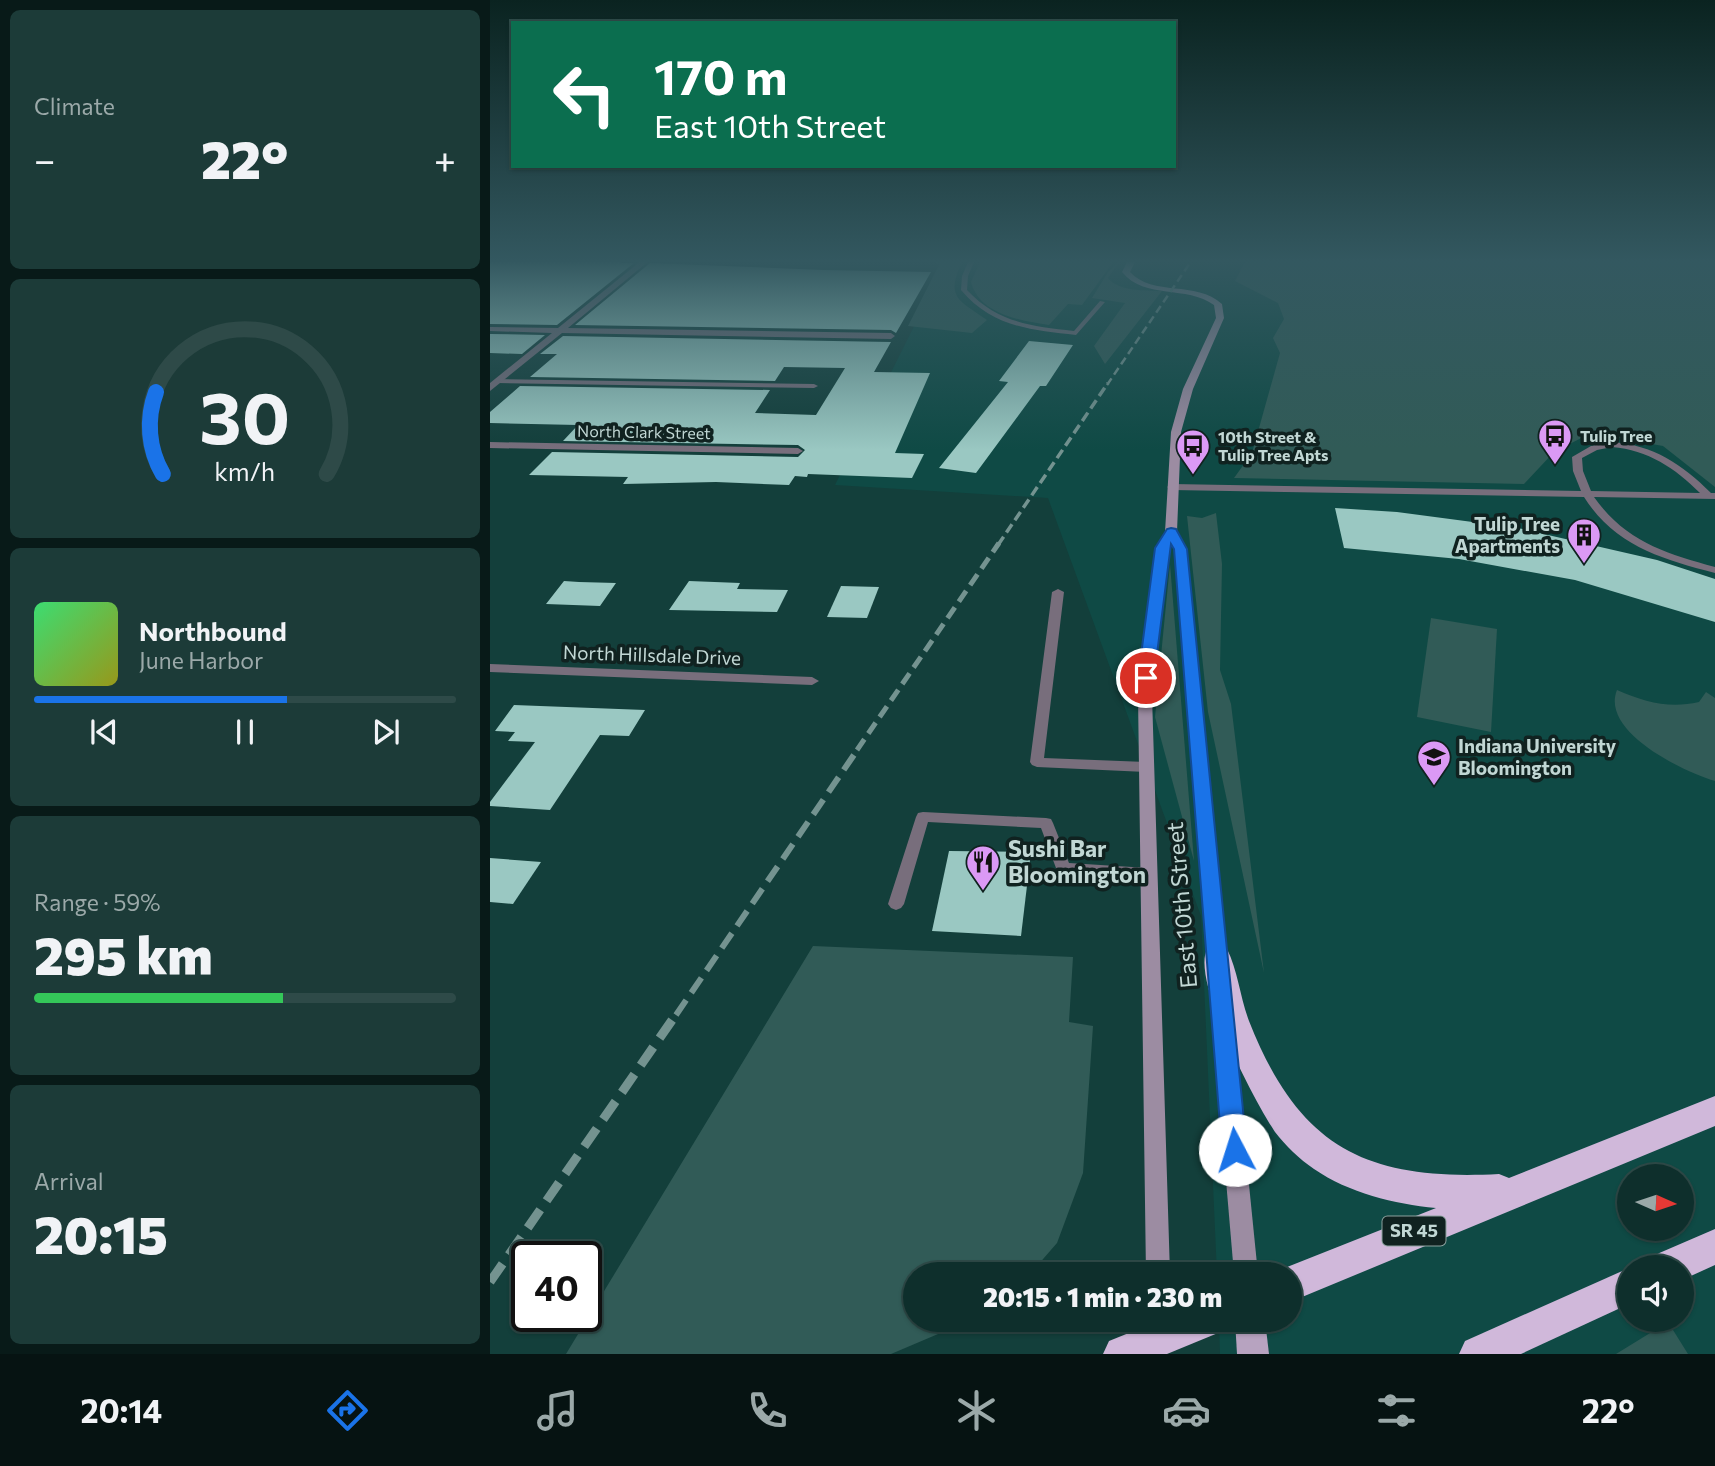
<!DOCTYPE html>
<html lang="en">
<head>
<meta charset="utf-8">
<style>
	:root { --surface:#0e2f2c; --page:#1c3b38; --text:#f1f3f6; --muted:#9ba9a9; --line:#2e4a48; --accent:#1a73e8 }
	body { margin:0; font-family:Commissioner,sans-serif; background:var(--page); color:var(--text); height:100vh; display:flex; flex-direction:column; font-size:26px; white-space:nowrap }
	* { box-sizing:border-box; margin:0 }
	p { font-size:23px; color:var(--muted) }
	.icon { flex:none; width:38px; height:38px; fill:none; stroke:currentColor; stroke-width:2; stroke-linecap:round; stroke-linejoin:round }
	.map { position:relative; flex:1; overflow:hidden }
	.side { display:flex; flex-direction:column; gap:10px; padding:10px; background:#081a18; width:490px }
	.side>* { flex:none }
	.guide { position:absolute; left:21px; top:21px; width:665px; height:147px; border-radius:0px; box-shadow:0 2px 5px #0004,0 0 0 2px var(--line); background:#0b6e4f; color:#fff; overflow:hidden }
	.needle { width:46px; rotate:93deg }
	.controls { position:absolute; left:1127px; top:1164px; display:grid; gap:14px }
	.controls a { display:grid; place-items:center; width:77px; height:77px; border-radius:50%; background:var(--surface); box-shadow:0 2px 5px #0004,0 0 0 2px var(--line); font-size:35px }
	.speed { position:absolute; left:21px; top:1241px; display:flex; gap:14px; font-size:35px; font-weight:700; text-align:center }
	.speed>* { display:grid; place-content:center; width:91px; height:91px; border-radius:50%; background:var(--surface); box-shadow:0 2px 5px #0004,0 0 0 2px var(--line); line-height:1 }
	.speed .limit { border:4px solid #111; border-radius:10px; background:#fff; color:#111 }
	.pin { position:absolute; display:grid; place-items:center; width:60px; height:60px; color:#fff; margin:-30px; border:4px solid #fff; border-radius:50%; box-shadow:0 2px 7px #0007 }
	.me { position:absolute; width:77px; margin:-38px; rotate:355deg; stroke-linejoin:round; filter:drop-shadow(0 0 5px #0008) }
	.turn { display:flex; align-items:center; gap:24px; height:147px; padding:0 28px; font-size:32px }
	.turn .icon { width:91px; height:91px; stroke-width:2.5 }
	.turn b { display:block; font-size:49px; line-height:60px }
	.big { font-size:52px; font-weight:800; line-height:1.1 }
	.side .widget { flex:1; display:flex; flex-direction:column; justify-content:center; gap:10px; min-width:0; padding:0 24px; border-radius:10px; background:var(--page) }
	.side .dial { align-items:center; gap:0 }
	.dial svg { height:182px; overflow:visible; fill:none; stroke:var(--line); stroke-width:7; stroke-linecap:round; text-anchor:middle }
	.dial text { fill:var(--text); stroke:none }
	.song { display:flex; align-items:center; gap:21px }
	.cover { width:84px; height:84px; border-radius:10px; background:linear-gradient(135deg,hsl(140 70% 55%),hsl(60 70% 35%)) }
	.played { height:7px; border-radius:4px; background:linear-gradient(90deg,var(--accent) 60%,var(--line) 60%) }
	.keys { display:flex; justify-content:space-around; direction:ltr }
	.heat { display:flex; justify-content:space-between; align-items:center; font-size:38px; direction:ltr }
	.charge { height:10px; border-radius:5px; background:linear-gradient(90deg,#34c759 59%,var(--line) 0) }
	.trip { position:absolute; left:413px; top:1262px; width:399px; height:70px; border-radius:35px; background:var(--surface); box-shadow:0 2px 5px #0004,0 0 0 2px var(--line); font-weight:800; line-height:70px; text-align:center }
	.menu { display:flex; height:112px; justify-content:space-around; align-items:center; background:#061312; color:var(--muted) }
	.menu .icon { width:49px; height:49px }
	.menu .selected { color:var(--accent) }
	.menu b { font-size:32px; color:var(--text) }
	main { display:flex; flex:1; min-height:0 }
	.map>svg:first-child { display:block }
</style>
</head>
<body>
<main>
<section class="side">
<div class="widget"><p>Climate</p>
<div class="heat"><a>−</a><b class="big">22°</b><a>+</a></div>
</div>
<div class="widget dial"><svg viewBox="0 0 100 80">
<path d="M14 69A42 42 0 1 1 86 69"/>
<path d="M14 69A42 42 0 0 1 11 33" stroke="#1a73e8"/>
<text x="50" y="56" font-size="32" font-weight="700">30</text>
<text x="50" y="72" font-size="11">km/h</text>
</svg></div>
<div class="widget">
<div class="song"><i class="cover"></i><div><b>Northbound</b><p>June Harbor</p></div></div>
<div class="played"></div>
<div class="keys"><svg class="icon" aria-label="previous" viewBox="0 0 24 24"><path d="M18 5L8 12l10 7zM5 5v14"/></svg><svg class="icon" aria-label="pause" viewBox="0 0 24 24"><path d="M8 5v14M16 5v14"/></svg><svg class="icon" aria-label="next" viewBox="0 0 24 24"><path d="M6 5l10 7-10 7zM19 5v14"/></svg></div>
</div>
<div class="widget"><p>Range · 59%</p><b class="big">295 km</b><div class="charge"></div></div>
<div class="widget"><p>Arrival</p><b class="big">20:15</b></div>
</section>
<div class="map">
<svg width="1225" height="1354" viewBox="0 0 1225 1354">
	<rect width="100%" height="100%" fill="#133f3b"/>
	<path fill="#0f4a45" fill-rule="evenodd" d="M457 260H1225V1354H730L729 1320H800V1274H727L711 916 558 498 345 485ZM1139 1176H1192V1228H1139ZM1139 1267H1192V1320H1139Z"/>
	<g fill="#315b57">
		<path d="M443 260H469L472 262C455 298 469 300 497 320L482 333 418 326 449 265Z"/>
		<path d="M497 260H609L624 261 592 305 578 304 559 325C531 321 489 314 481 282L490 262Z"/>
		<path d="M756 260H1225V487L1173 446 1101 433 1064 452 1034 484 744 478 762 453 790 353 783 338 794 319 788 303 745 281Z"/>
		<path d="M629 262 618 278C629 292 655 290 672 291L615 364 604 346 635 303 602 298 618 272Z"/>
		<path d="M726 513 732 564 730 670 741 704 774 973 718 712 697 516 712 518Z"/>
		<path d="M680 564 704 861 665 717Z"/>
		<path d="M941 618 1007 629 1001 732 927 717Z"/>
		<path d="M1127 690C1155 702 1179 709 1209 702L1216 692 1225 698V781C1194 772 1110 732 1127 690Z"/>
		<path d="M323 946 583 957 579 1022 603 1026 593 1173 567 1243 540 1274H425V1320H481L401 1354H76Z"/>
		<path d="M1178 1322 1198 1354H1126Z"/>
	</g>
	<g fill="#9ac8c2">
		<path d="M0 260H133L130 263H144L67 325 0 324Z"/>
		<path d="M160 263 333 270 441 272 406 333 401 330 85 325Z"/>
		<path d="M0 334 55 335 32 354 0 353Z"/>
		<path d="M73 336 401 342 384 372 440 373 405 453 434 454 422 478 318 474 317 477 305 476 299 485 226 482 133 484 138 477 39 475 62 452 308 457 315 450 308 445 73 441 88 425 0 423V412L30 386 280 390 265 413 326 415 355 368 294 367 285 381 40 377 67 354H50Z"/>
		<path d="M539 341 583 345 556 386H550L486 473 449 468 518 382 509 381Z"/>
		<path d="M845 508 907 512 1028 528 1167 560 1225 579V622L1085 580 969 559 854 548Z"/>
		<path d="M74 581 89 582 126 583 110 606 56 604Z"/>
		<path d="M199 581 250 583 247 589 298 590 287 612 179 610Z"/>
		<path d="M351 586 389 587 377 618 337 617Z"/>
		<path d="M24 705 155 710 139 736 110 735 60 810 0 806V802L45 742 18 741 25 732 5 731Z"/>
		<path d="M459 851 541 852 531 936 442 931Z"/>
		<path d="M0 858 51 862 23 904 0 902Z"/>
	</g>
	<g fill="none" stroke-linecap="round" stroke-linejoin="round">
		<g fill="#786e7c" fill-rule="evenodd">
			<path d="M479 260H485L478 276 477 290C508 323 541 326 584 331L610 301 615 302 586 335C541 330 502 327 471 290L472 276Z"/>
			<path d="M5 379 324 384 328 386 324 388 8 383H5Z"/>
			<path d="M1122 442C1163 445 1192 464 1221 493H1225V499L1104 497C1136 542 1175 553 1225 567V573C1172 559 1125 546 1094 497L682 490 677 487 682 484 1091 491 1083 471 1082 457 1101 446ZM1122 447C1158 450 1185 468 1210 493L1101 491 1093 471 1092 458 1107 450Z"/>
			<path d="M568 589 574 592 554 758 656 762 661 764 663 767 661 770 656 772 547 767 542 765 540 762 562 592Z"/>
			<path d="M433 812 556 818 561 819 563 823 579 863 658 868 663 870 666 874 663 878 658 880 574 874 569 872 566 868 551 828 438 822 414 904 411 908 406 910 401 908 398 904 426 817 428 813Z"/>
		</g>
		<g fill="#786e7c" fill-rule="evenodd">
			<path d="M152 260H160L78 328 401 333 405 336 401 339 72 333 0 391V383L62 333 0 331V327L68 328Z"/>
			<path d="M0 442 308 448 313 451 308 454 0 448Z"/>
			<path d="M0 664 322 677 329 681 322 685 0 672Z"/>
		</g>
		<g fill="#9c8ca2" fill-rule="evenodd">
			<path d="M638 260H646L640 272C663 297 706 280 732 304L734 318 703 389 691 432 687 532 696 549 737 964 735 970 728 972 721 970 719 964 684 549 681 543 678 548 662 696 680 1274H656L648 696 666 548 675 532 681 432 693 389 726 318 724 305C697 285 655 300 632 272Z"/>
			<path d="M732 1007 739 1010 742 1016 768 1274H744L722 1016 725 1010Z"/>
		</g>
		<path fill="#b7a3c0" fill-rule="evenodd" d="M745 1320H775L779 1354H747Z"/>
		<g fill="#d0b8da" fill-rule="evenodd">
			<path d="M727 945 737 949C748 971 750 997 759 1021 809 1148 876 1181 1009 1174L1019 1178 1225 1096V1126L800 1302V1274H786L787 1271 946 1208C904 1204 859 1193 824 1169 809 1159 796 1146 785 1132 765 1102 701 981 717 949Z"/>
			<path d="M1225 1229V1265L1192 1280V1267H1162L1167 1254Z"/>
			<path d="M1139 1268V1304L1031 1354H969L975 1341Z"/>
			<path d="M671 1320H733L728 1333 677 1354H613L619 1341Z"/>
		</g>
		<path stroke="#749390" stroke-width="2.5" stroke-dasharray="8 4.5" stroke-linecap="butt" d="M617 385 702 260"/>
		<path stroke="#749390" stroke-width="3.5" stroke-dasharray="10 5" stroke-linecap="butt" d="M508 545 618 383"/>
		<path stroke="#749390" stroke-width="5" stroke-dasharray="13 7" stroke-linecap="butt" d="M367 750 509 543"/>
		<path stroke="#749390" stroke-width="6" stroke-dasharray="18 9" stroke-linecap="butt" d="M186 1015 368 749"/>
		<path stroke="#749390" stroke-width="9" stroke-dasharray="22 11" stroke-linecap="butt" d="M0 1282 187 1013"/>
	</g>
	<linearGradient id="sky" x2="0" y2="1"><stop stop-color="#0a2320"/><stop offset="0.58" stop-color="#335860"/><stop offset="1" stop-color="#335860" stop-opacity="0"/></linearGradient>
	<rect width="1225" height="450" fill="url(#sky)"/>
	<path fill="#1a73e8" stroke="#114b97" stroke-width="2" d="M681 528 686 529 697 549 757 1150 753 1159 745 1162 736 1159 732 1150 684 549 681 544 664 678 656 683 648 678 665 548 677 529Z"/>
	<defs>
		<g id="bus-pin" transform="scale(1.75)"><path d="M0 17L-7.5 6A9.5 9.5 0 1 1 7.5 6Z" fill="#db99f5" stroke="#102220"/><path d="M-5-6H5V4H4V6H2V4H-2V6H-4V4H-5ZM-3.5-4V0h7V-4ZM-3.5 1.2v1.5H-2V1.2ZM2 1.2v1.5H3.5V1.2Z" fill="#111"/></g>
		<g id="building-pin" transform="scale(1.75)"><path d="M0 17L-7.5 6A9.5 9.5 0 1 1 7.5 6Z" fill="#db99f5" stroke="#102220"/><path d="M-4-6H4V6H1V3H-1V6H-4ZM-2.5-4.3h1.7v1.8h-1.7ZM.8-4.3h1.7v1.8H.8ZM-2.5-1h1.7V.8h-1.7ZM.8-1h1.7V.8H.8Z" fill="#111"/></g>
		<g id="university-pin" transform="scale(1.75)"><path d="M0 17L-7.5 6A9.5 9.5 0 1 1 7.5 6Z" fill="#db99f5" stroke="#102220"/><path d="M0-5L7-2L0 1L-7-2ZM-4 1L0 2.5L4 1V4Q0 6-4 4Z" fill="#111"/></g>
		<g id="restaurant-pin" transform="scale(1.75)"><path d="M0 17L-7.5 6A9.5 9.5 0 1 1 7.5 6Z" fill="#db99f5" stroke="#102220"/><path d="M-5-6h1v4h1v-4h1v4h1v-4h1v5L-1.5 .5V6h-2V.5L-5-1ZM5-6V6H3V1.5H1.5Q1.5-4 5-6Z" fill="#111"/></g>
	</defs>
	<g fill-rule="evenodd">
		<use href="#bus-pin" x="1065" y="436"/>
		<use href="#bus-pin" x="703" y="446"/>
		<use href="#building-pin" x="1094" y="535"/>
		<use href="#university-pin" x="944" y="757"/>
		<use href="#restaurant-pin" x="493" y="862"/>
	</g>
	<g text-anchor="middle" stroke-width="7" stroke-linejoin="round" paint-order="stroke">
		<g font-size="16" fill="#c1d7d4" stroke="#102220">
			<text transform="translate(154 432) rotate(1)" y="6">North Clark Street</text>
		</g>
		<g font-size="16" font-weight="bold" fill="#c1d7d4" stroke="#102220" text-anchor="start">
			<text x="1090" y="442">Tulip Tree</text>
			<text x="728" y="443">10th Street &amp;<tspan x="728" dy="18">Tulip Tree Apts</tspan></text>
		</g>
		<rect fill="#102220" stroke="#8ca19e" stroke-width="2" x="892.5" y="1216.5" width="63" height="29" rx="5"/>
		<g font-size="18" font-weight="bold" fill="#c1d7d4">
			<text x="924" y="1237">SR 45</text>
		</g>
		<g font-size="19" font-weight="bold" fill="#c1d7d4" stroke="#102220" text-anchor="end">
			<text x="1070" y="531">Tulip Tree<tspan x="1070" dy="22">Apartments</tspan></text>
			<text x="968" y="753" text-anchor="start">Indiana University<tspan x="968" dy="22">Bloomington</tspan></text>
		</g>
		<g font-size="19" fill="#c1d7d4" stroke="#102220">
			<text transform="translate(162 655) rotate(2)" y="7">North Hillsdale Drive</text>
		</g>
		<g font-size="23" font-weight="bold" fill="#c1d7d4" stroke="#102220" text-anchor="start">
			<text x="518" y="857">Sushi Bar<tspan x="518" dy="26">Bloomington</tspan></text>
		</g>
		<g font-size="23" fill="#c1d7d4" stroke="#102220">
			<text transform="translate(692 905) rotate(-95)" y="8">East 10th Street</text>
		</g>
	</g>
</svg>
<div class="controls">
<a><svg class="needle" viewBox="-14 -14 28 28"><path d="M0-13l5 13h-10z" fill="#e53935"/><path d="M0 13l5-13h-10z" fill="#9ba9a9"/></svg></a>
<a><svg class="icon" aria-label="sound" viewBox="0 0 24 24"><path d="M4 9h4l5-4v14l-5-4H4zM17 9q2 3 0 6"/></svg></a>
</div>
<div class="speed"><div class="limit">40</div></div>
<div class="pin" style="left:656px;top:678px;background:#d93025"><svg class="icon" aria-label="arrive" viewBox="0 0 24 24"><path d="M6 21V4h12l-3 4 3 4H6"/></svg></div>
<svg class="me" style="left:745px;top:1150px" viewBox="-20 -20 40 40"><circle r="19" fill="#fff"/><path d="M0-13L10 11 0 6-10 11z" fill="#1a73e8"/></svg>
<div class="trip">20:15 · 1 min · 230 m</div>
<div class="guide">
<div class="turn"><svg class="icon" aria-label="left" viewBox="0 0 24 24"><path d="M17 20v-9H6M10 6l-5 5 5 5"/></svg><div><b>170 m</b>East 10th Street</div></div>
</div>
</div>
</main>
<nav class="menu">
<b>20:14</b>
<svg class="icon selected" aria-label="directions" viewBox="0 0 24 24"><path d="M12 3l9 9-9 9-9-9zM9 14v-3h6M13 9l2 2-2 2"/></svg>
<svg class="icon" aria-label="music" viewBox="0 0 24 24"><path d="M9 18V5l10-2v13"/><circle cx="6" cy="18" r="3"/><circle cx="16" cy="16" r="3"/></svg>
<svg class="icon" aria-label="phone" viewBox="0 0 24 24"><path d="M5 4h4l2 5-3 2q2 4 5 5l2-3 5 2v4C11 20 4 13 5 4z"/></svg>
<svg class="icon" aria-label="climate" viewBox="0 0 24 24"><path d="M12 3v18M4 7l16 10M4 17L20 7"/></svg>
<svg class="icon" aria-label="car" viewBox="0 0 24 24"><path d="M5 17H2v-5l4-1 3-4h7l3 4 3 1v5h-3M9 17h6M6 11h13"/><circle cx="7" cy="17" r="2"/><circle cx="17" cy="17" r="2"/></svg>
<svg class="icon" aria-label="filters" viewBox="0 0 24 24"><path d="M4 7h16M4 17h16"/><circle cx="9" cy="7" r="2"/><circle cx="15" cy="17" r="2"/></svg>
<b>22°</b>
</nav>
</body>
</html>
